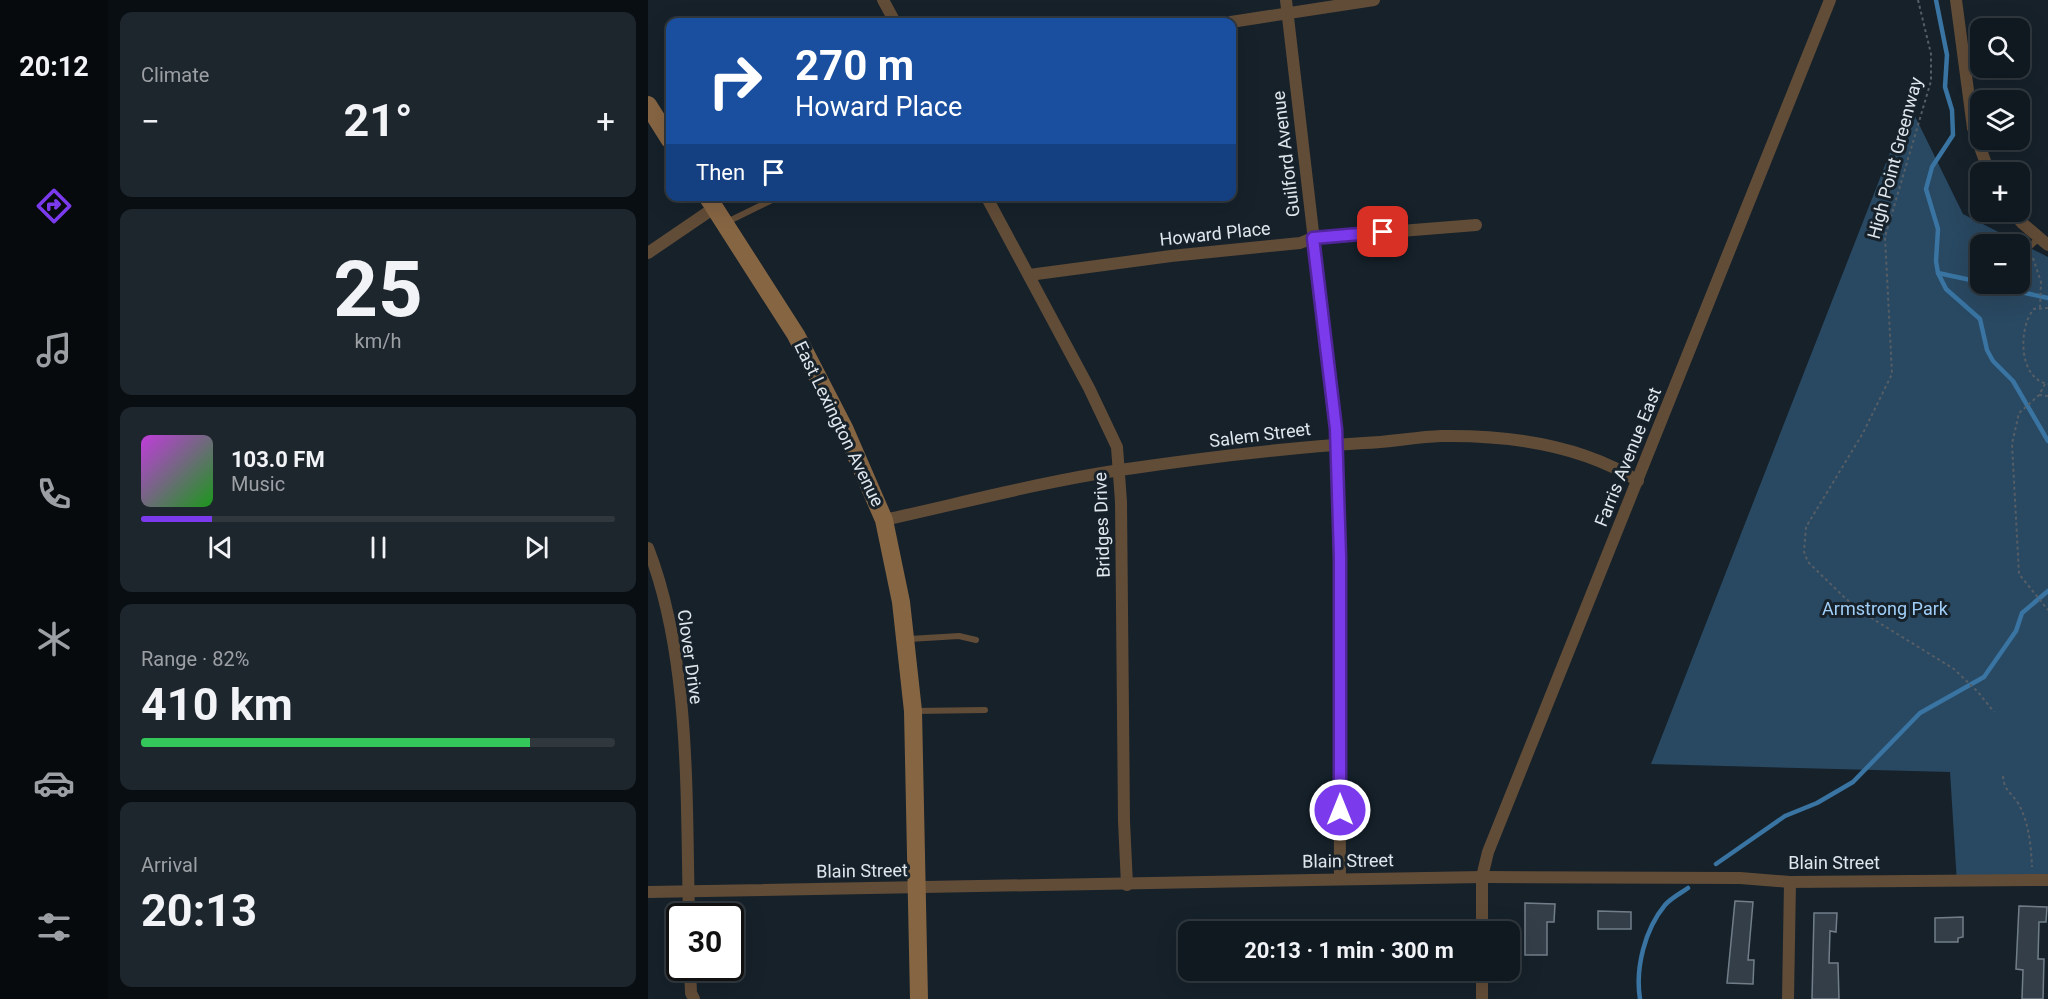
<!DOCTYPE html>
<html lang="en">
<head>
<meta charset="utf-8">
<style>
	:root { --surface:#101920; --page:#1e262d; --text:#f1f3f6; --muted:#9ca0a5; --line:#30383e; --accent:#7c3aed }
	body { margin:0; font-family:Roboto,sans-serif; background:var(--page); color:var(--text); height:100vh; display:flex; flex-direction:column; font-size:22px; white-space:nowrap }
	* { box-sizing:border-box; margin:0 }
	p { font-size:20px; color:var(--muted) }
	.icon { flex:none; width:33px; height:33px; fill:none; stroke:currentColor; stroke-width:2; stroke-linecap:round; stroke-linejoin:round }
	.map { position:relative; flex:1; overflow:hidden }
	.panel { display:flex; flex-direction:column; gap:12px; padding:12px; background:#090e12; width:540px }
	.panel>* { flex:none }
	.top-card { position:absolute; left:18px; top:18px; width:570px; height:183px; border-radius:12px; box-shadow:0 6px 24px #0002,0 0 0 2px var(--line); background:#1a4fa0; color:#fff; overflow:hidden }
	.tools { position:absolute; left:1322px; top:18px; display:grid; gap:12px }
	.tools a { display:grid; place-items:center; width:60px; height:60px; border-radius:12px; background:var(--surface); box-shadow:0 6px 24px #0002,0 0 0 2px var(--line); font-size:30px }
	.speed { position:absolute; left:18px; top:903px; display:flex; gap:12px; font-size:30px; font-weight:700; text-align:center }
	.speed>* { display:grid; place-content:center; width:78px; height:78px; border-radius:50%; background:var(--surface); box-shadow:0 6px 24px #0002,0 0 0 2px var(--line); line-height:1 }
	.speed .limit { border:3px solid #111; border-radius:9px; background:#fff; color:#111 }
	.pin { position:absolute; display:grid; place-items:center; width:51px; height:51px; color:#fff; margin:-26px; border-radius:12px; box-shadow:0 3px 9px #0006 }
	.me { position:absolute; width:66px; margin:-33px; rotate:0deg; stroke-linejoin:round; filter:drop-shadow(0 0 4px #0008) }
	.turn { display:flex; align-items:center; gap:21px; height:126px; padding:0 30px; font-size:27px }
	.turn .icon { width:78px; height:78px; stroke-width:2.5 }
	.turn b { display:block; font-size:42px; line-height:51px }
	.then { display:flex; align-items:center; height:57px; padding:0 30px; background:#0003; gap:12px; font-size:22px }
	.big { font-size:45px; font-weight:700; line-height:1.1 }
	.panel .card { flex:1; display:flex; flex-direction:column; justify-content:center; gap:9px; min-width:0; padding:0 21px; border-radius:12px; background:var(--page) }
	.panel .dial { align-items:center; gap:0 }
	.dial b { font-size:78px; line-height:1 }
	.song { display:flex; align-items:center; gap:18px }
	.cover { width:72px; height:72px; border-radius:9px; background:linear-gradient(135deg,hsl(290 70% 55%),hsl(120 70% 35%)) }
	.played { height:6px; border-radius:3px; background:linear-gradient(90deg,var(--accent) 15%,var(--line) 15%) }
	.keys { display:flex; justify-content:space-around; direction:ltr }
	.heat { display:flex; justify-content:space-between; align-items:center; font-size:33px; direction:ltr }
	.charge { height:9px; border-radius:4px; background:linear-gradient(90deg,#34c759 82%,var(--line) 0) }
	.trip { position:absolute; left:530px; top:921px; width:342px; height:60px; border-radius:12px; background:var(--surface); box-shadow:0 6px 24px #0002,0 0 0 2px var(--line); font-weight:700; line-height:60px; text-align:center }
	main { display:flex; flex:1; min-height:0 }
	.tabs { display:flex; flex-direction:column; width:108px; justify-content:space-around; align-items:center; background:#060a0d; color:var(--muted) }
	.tabs .icon { width:42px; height:42px }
	.tabs .current { color:var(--accent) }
	.tabs b { font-size:27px; color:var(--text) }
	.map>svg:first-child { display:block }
</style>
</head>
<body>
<main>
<nav class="tabs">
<b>20:12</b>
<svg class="icon current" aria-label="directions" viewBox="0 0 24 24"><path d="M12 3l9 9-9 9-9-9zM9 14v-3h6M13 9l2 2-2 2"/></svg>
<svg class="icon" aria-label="music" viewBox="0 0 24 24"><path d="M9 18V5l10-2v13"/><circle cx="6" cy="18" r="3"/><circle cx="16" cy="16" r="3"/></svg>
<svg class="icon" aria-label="phone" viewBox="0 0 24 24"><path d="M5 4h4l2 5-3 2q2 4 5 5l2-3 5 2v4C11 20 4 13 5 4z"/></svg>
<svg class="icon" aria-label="climate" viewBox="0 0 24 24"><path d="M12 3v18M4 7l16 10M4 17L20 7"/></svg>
<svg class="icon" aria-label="car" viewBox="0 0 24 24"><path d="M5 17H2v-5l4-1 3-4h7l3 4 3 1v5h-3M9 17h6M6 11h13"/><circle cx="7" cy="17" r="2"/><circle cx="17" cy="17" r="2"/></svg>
<svg class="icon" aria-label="filters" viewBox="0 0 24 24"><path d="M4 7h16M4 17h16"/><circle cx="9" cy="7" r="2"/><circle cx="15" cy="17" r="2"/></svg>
</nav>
<section class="panel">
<div class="card"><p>Climate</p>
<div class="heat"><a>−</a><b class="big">21°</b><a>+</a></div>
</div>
<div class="card dial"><b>25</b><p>km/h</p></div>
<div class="card">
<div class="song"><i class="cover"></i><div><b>103.0 FM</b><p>Music</p></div></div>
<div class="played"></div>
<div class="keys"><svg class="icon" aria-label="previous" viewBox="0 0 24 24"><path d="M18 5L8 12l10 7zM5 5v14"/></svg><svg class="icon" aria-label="pause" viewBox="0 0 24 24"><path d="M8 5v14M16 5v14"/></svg><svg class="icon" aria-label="next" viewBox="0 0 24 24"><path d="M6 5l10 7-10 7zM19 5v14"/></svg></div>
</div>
<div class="card"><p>Range · 82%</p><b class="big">410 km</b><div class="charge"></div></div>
<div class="card"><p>Arrival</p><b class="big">20:13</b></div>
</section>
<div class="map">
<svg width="1400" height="999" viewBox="0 0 1400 999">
	<rect width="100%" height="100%" fill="#16212a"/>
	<path fill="#294861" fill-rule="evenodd" d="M1261 104 1315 214 1400 257V880L1309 883 1302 772 1003 764ZM1332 244H1371V284H1332Z"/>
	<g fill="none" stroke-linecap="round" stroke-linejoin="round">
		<g stroke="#3974a2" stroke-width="4.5">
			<path d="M1288 0 1299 55 1297 87 1304 110 1305 135 1284 167 1278 189 1290 229 1288 261 1290 273 1298 289 1332 319 1339 350 1345 361 1365 381 1400 441"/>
			<path d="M1290 273 1332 282"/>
			<path d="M1337 284 1400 298"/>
			<path d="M1068 864 1137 816 1169 803 1205 782 1272 713 1336 677 1368 631 1374 613 1400 591"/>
			<path d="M992 999C987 968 997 929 1017 905 1023 898 1033 893 1040 888"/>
		</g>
	</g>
	<g fill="#333e48" stroke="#717e89" stroke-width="1.5">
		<path d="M1087 901 1105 902 1100 960H1106L1105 984 1079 983Z"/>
		<path d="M877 903 907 904 906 922H899V955H877Z"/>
		<path d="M1371 906 1399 907 1398 922H1391L1390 959H1396L1395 999H1374L1375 970 1368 969Z"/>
		<path d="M950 911 983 912V929H950Z"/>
		<path d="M1166 913H1189L1188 932 1182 931 1181 963H1190L1191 999H1164Z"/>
		<path d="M1315 917V937L1310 938V942H1287V918Z"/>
	</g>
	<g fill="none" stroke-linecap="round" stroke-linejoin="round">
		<g stroke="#555e66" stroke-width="2" stroke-dasharray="3 3" stroke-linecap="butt">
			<path d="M1270 0 1283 54V81L1237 237 1244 374 1215 433 1158 527 1156 552 1160 562 1198 599 1225 619 1306 669 1330 692 1346 712"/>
			<path d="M1385 258 1393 282 1392 308"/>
			<path d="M1400 308 1386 309C1370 327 1370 379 1400 384"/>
			<path d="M1397 384 1391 395 1371 413 1364 444 1371 574 1400 610"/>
			<path d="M1391 395 1400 396"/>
			<path d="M1355 776C1356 791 1363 792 1370 803 1381 822 1383 846 1384 867"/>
		</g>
		<g stroke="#614c37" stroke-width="6">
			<path d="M79 222 132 196"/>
			<path d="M1371 250H1378L1391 238"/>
			<path d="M261 639 311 636 328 640"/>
			<path d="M266 711 337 710"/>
		</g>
		<g stroke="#614c37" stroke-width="12">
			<path d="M235 0 247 22"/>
			<path d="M638 0 688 429 691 557 692 879"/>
			<path d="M1308 0 1325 128 1341 172"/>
			<path d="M583 22 726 0"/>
			<path d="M338 196 441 388 469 447 473 502 476 821 479 885"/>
			<path d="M1365 212 1374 223 1400 245"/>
			<path d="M0 253 66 208"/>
			<path d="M381 275 523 256 652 243 665 238 828 225"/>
			<path d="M236 520C314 503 393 482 472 470 553 458 635 448 716 443 742 442 768 437 793 436 861 435 932 444 990 481"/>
			<path d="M0 548C43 658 38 799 41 916"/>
			<path d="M0 892 834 877 1092 878 1142 882 1400 880"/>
			<path d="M834 932V877L840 852 1182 0"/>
			<path d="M42 968 43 993 46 999"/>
			<path d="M834 999V970"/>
			<path d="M1140 999 1142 882"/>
		</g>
		<g stroke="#866543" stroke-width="18">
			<path d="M0 105 22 140"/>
			<path d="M59 196 148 335 197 430 236 520 253 602 265 711 271 999"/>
		</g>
	</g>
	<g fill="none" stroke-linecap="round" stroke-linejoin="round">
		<g stroke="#51269a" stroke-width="15">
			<path id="route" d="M692 810V557L688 429 665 238 735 232"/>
		</g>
		<use href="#route" stroke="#7c3aed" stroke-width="10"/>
	</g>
	<g text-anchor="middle" stroke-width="6" stroke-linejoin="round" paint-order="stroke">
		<g font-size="18" fill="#dfe6ec" stroke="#16212a">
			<text transform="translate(638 154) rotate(-97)" y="6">Guilford Avenue</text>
			<text transform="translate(1247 158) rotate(-75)" y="6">High Point Greenway</text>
			<text transform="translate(567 234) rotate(-6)" y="6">Howard Place</text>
			<text transform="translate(191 424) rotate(64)" y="6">East Lexington Avenue</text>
			<text transform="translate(612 435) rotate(-7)" y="6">Salem Street</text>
			<text transform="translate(980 457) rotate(-68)" y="6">Farris Avenue East</text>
			<text transform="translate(454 525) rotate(-92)" y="6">Bridges Drive</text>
			<text transform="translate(42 657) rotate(82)" y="6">Clover Drive</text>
			<text transform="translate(700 861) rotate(-1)" y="6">Blain Street</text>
			<text x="1186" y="869">Blain Street</text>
			<text transform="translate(214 871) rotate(-1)" y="6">Blain Street</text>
		</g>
		<g font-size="18" fill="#a1cff8" stroke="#16212a">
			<text x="1237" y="615">Armstrong Park</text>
		</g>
	</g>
</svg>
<div class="tools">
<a><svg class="icon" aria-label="search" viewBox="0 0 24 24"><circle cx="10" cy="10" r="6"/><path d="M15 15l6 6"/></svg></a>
<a><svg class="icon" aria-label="layers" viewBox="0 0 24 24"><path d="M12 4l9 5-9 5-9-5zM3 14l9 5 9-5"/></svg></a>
<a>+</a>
<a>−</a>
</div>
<div class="speed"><div class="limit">30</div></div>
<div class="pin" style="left:735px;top:232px;background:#d93025"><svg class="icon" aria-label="arrive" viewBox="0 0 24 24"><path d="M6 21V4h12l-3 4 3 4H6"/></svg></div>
<svg class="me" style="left:692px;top:810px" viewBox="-20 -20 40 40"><circle r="17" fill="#7c3aed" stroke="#fff" stroke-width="3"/><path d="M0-11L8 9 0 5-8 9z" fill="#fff"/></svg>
<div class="trip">20:13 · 1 min · 300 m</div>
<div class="top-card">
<div class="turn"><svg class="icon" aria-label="right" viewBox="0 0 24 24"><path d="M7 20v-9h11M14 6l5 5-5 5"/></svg><div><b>270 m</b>Howard Place</div></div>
<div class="then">Then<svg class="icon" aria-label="arrive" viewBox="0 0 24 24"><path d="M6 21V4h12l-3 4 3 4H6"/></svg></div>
</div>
</div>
</main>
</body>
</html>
